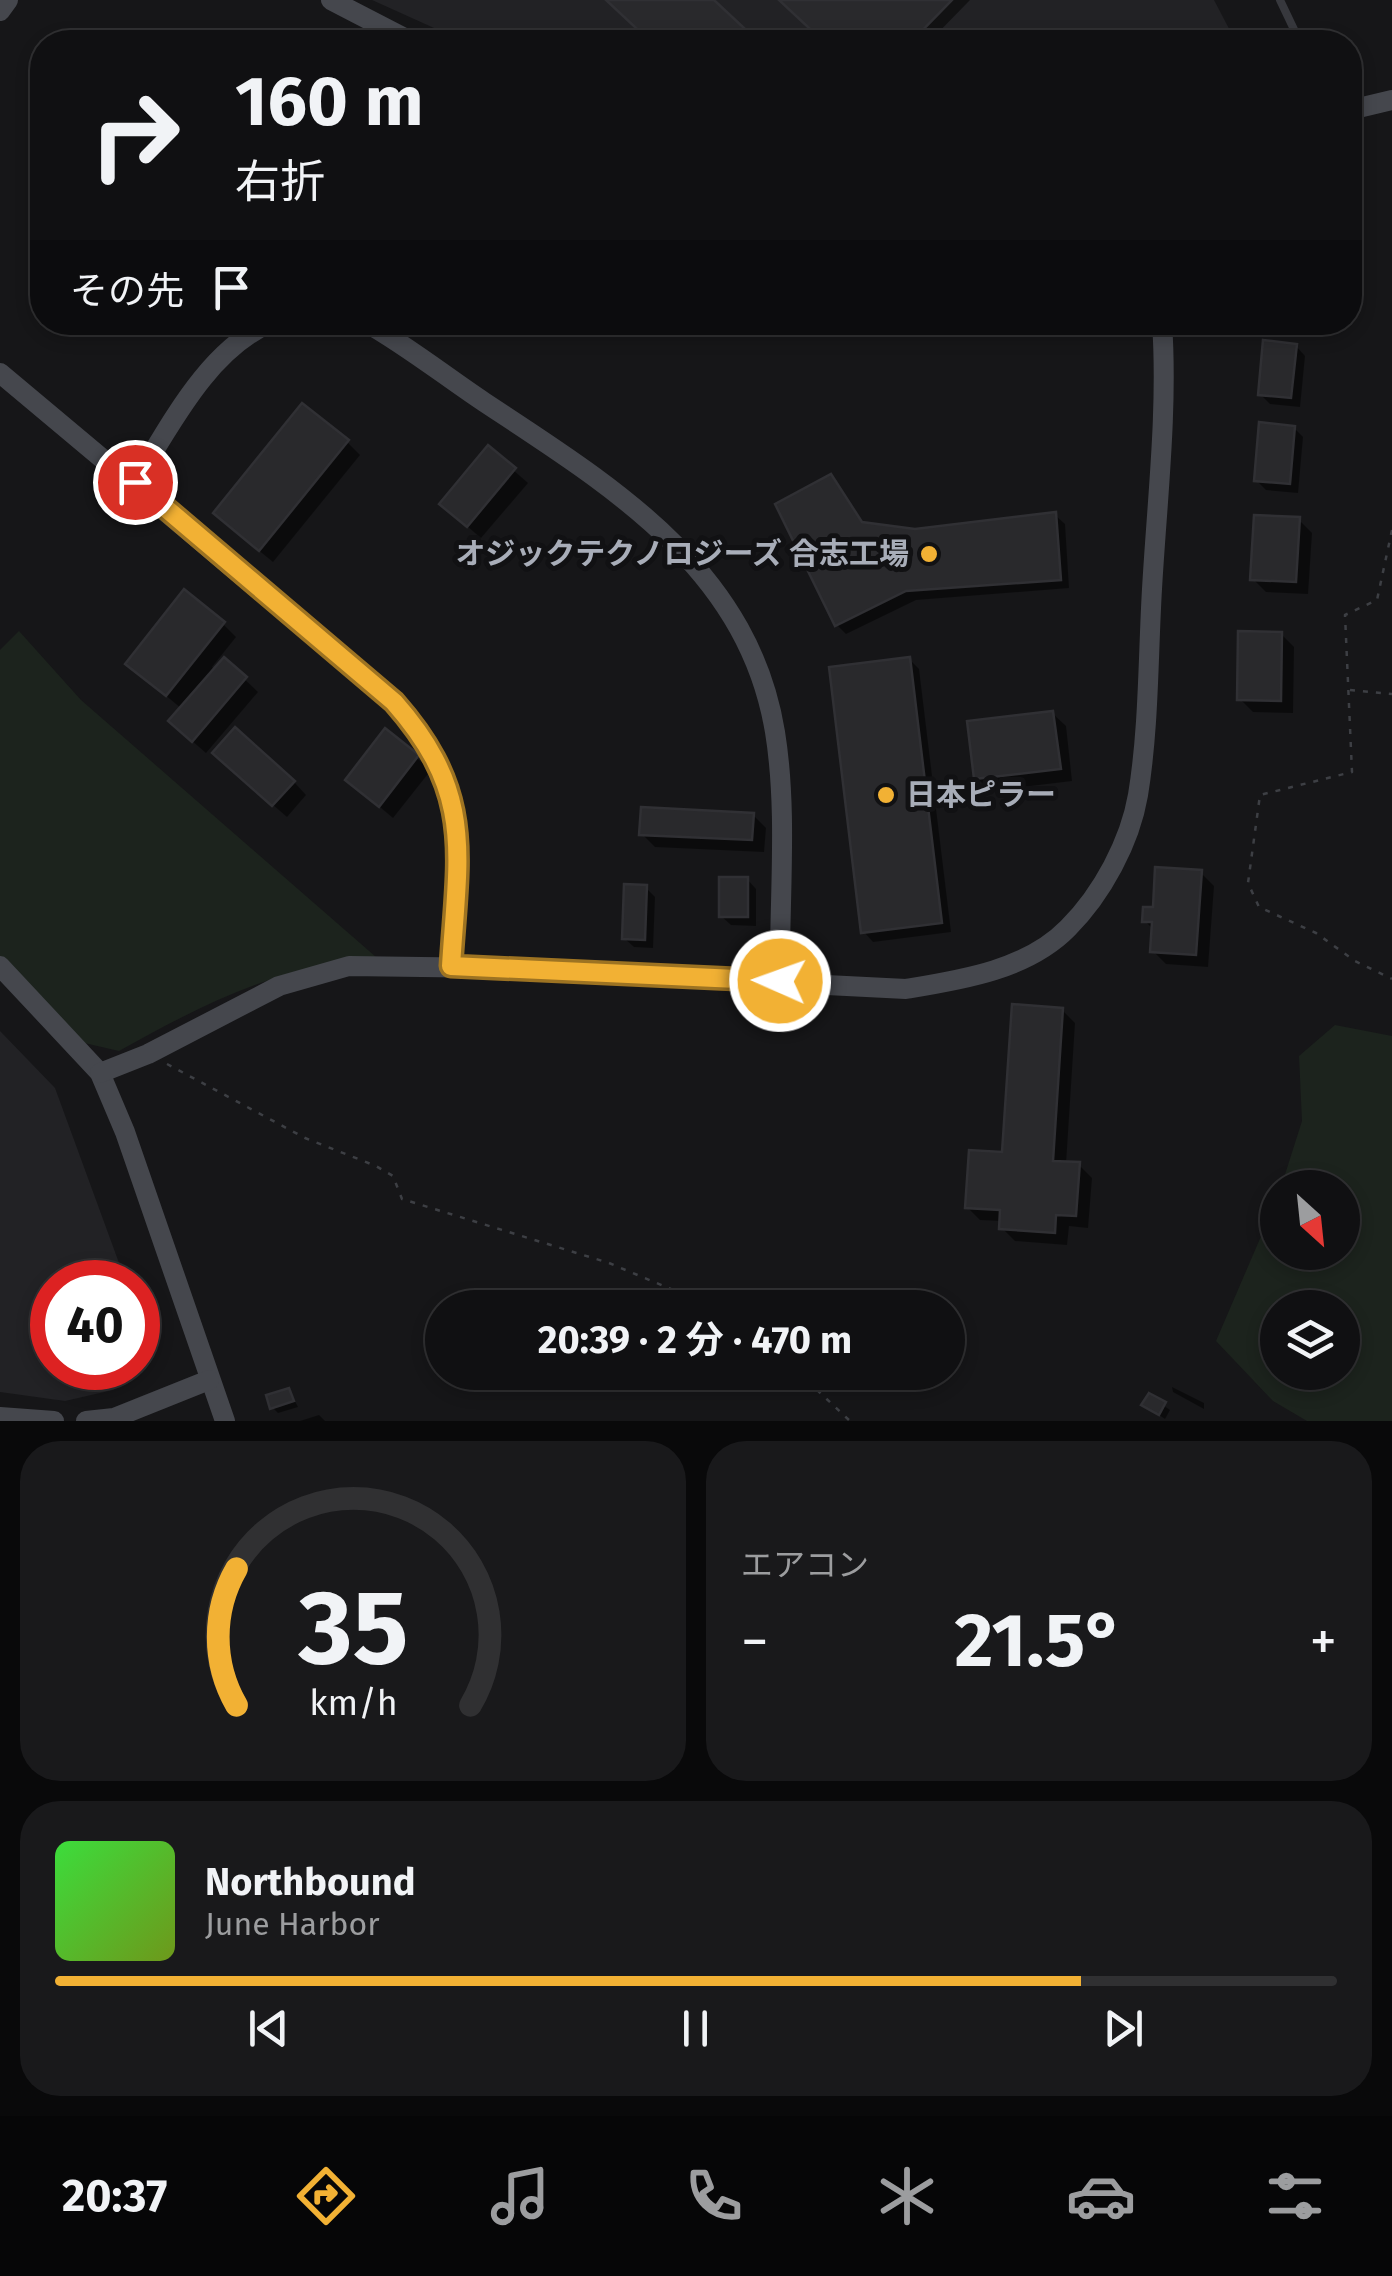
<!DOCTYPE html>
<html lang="ja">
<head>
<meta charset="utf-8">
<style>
	:root { --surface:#101012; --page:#19191b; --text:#f1f3f6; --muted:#9c9d9f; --line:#303032; --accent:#f2b134 }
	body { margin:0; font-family:"Fira Sans","Noto Sans JP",sans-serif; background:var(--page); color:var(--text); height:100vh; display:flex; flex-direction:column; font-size:38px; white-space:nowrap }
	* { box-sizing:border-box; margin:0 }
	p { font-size:32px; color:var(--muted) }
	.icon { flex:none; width:55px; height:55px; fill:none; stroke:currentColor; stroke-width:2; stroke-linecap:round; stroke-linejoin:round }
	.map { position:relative; height:1421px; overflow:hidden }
	.panel { display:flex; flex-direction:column; gap:20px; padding:20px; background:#09090a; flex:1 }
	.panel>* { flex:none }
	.hud { position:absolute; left:30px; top:30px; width:1332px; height:305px; border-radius:40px; box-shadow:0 5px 15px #0003,0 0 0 2px var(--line); background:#101012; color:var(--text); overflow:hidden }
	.needle { width:65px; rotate:153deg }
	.buttons { position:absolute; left:1260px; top:1170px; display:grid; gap:20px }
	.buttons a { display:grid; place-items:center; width:100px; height:100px; border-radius:50%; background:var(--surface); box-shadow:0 5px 15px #0003,0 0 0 2px var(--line); font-size:50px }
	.speed { position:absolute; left:30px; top:1260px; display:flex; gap:20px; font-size:50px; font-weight:700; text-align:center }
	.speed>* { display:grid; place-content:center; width:130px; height:130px; border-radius:50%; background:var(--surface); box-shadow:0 5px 15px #0003,0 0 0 2px var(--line); line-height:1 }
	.speed .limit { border:15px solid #d22; background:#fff; color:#111 }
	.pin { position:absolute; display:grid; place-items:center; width:85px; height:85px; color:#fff; margin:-42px; border:5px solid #fff; border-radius:50%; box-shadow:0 2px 10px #0007 }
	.me { position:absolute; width:110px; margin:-55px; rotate:272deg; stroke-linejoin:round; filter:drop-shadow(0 0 8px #0008) }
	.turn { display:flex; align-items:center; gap:35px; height:210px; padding:0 40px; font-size:45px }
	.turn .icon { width:130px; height:130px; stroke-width:2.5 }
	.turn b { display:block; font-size:70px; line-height:85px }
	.then { display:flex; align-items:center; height:95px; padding:0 40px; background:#0003; gap:20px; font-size:38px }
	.big { font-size:75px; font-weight:700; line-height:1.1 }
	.panel .card { flex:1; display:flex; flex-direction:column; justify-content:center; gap:15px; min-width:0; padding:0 35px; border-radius:40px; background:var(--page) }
	.panel .dial { align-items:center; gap:0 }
	.dial svg { height:260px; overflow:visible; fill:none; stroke:var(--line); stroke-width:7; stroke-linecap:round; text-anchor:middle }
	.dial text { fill:var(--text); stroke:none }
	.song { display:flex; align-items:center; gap:30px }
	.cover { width:120px; height:120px; border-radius:15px; background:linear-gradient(135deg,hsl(120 70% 55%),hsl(80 70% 35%)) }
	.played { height:10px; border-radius:5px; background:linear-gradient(90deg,var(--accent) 80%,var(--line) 80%) }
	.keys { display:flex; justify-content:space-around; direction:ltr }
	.heat { display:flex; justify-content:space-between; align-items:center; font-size:55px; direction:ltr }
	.panel .tiles { flex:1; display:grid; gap:20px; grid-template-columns:1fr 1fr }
	.card:last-child { grid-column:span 2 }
	.trip { position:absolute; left:425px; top:1290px; width:540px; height:100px; border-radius:50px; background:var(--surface); box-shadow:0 5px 15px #0003,0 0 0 2px var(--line); font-weight:700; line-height:100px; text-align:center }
	.tab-bar { display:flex; height:160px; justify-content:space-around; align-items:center; background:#060607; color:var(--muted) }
	.tab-bar .icon { width:70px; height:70px }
	.tab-bar .active { color:var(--accent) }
	.tab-bar b { font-size:45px; color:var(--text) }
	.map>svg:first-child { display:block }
</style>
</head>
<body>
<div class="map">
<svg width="1392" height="1421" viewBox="0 0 1392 1421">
	<rect width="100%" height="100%" fill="#161618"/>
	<g fill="#222225">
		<path d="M372 0H1214L1236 42H465Z"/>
		<path d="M0 1031 55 1088 126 1282H52V1368H137L113 1390 65 1401 0 1392Z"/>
	</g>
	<g fill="#1c231d" fill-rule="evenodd">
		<path d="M19 631 81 700 376 957C281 965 201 1005 119 1051L80 1042 0 961V650Z"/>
		<path d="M1335 1025 1392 1036V1421H1307L1273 1401 1216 1341 1277 1199 1278 1252H1342V1188L1281 1187 1302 1121 1299 1056ZM1278 1308H1342V1372H1278Z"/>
	</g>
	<g fill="#0007">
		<path d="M609 0H710L755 42H654Z"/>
		<path d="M782 0H970L929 42H827Z"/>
		<path d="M1296 346 1305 356 1300 407 1270 404 1260 394Z"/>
		<path d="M1294 428 1303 437 1298 493 1266 490 1256 480Z"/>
		<path d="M347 442 360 455 273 562 229 526Z"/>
		<path d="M489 449 528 483 481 538 455 516Z"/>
		<path d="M831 477 865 525 915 531 1055 515 1065 524 1069 588 916 600 846 634 837 625Z"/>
		<path d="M1299 520 1312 533 1308 594 1266 592 1253 579Z"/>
		<path d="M223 624 236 637 212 667 215 670 224 660 258 692 206 753 184 734 182 709 128 664Z"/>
		<path d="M1281 634 1294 647 1293 713 1253 712 1240 699Z"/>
		<path d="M909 659 919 669 951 932 873 942 864 932Z"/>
		<path d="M1052 713 1066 726 1072 781 990 791 977 778Z"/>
		<path d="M386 732 431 770 393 818 348 780Z"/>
		<path d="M228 766 294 782 306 795 287 817Z"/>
		<path d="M753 815 766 828 764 852 655 847 642 834Z"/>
		<path d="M1201 873 1214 886 1208 967 1166 964 1153 951 1154 930 1145 921Z"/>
		<path d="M747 879 756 889V926L731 925 721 916Z"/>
		<path d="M646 888 655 897 653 948 634 947 624 938Z"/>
		<path d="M1062 1010 1075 1023 1066 1164 1079 1165 1092 1178 1088 1228 1069 1226 1067 1245 1015 1241 1002 1228V1221L980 1220 967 1207 1005 1155Z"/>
		<path d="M1172 1387 1204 1403V1409L1173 1392Z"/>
		<path d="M289 1390 298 1407 278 1413 272 1407Z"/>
		<path d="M1150 1396 1170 1410 1165 1419 1144 1405Z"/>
		<path d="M319 1415 325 1421H300Z"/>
	</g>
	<g fill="#29292c" stroke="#303034" stroke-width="2.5">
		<path d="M606 0H714L759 42H651Z"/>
		<path d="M779 0H952L911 42H824Z"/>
		<path d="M1263 340 1297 344 1291 398 1258 395Z"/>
		<path d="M302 403 349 440 259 551 213 513Z"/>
		<path d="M1259 422 1295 426 1290 484 1254 481Z"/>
		<path d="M488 445 516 468 467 527 439 504Z"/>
		<path d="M831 474 862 522 915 529 1056 512 1061 580 906 591 835 626 775 504Z"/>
		<path d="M1254 515 1300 517 1296 582 1250 580Z"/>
		<path d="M184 589 225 622 166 696 125 664Z"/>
		<path d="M1238 631 1282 632 1281 701 1237 700Z"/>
		<path d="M224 657 247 677 192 742 168 721Z"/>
		<path d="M910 657 942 923 861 933 829 667Z"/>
		<path d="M1053 711 1061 769 974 779 967 721Z"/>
		<path d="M235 727 295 781 272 806 212 753Z"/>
		<path d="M385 728 419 755 379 807 345 780Z"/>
		<path d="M641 807 754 813 752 840 639 835Z"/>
		<path d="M1155 867 1202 870 1196 955 1150 952 1152 922H1142L1143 907H1153Z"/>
		<rect x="719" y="877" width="29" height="40"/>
		<path d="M624 884 647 885 645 940 622 939Z"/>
		<path d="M1012 1004 1063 1008 1053 1161 1080 1162 1076 1216 1056 1215 1055 1233 999 1229 1000 1210 965 1208 969 1150 1002 1152Z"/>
		<path d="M289 1388 294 1401 270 1409 266 1395Z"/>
		<path d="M1149 1393 1166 1402 1159 1415 1141 1405Z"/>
	</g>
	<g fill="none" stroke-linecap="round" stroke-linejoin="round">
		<g stroke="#3d3f44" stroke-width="2.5" stroke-dasharray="5 8" stroke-linecap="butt">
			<path d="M1392 530 1377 600 1345 615 1352 772 1260 795 1248 883 1259 907 1316 933 1355 961 1392 979"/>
			<path d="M1350 690 1392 694"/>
			<path d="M167 1064 305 1138 376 1166 393 1176 402 1199 609 1263 716 1308"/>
			<path d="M798 1372 850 1421"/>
		</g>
		<path stroke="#37383d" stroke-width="8" d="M1280 0 1300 42"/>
		<g stroke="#45474d" stroke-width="20">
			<path d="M331 0 412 42"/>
			<path d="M0 11 8 0"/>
			<path d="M1350 110 1392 100"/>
			<path d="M365 322C406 345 445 376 484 402 611 486 748 568 775 732 788 812 779 899 780 981"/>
			<path d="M0 373 394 703C475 795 458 853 451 967"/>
			<path d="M135 482C170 426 208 349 272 322"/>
			<path d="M0 966 100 1073 125 1132 225 1421"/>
			<path d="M100 1073 148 1054 279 986 349 966 495 968 906 989C961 980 1027 970 1068 928 1102 894 1130 842 1138 795 1149 728 1148 657 1152 589 1157 501 1168 410 1162 322"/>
			<path d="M0 1417 54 1421"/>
			<path d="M86 1421 114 1418 209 1380"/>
		</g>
	</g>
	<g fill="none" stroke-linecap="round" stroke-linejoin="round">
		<g stroke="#9d7322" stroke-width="25">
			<path id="route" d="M135 482 394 702C475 794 458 853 451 966L780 981"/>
		</g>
		<use href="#route" stroke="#f2b134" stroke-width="18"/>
	</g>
	<g fill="#f2b134" stroke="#111113" stroke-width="4">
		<circle cx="929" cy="554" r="10"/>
		<circle cx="886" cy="795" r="10"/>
	</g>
	<g text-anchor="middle" stroke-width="10" stroke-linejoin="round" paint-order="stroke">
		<g font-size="30" font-weight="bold" fill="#a8adb8" stroke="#111113" text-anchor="end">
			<text x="909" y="564">オジックテクノロジーズ 合志工場</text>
			<text x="906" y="805" text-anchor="start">日本ピラー</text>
		</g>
	</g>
</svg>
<div class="buttons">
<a><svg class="needle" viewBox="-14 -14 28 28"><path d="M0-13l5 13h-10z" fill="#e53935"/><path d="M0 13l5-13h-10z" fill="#9c9d9f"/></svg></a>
<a><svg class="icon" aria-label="layers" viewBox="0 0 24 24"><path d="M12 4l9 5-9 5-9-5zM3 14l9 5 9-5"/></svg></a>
</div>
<div class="speed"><div class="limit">40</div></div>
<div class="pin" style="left:135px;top:482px;background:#d93025"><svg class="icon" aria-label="arrive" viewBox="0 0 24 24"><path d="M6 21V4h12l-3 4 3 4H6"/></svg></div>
<svg class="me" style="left:780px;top:981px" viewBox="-20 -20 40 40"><circle r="17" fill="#f2b134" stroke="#fff" stroke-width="3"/><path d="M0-11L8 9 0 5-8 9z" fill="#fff"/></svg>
<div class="trip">20:39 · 2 分 · 470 m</div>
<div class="hud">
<div class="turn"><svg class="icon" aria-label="right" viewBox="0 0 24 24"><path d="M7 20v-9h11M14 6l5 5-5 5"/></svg><div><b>160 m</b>右折</div></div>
<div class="then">その先<svg class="icon" aria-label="arrive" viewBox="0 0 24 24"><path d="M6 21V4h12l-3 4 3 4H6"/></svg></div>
</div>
</div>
<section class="panel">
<div class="tiles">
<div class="card dial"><svg viewBox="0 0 100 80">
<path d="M14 69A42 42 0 1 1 86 69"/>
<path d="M14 69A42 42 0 0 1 14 27" stroke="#f2b134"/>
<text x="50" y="56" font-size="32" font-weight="700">35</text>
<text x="50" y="72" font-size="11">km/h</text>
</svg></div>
<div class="card"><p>エアコン</p>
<div class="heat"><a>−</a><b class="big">21.5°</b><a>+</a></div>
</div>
<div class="card">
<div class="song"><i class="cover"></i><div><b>Northbound</b><p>June Harbor</p></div></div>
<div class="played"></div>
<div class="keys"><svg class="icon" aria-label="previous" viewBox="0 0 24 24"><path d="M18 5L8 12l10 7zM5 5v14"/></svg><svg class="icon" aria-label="pause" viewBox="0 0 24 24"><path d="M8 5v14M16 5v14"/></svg><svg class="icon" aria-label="next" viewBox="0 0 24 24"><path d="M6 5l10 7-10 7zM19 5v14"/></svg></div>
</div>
</div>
</section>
<nav class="tab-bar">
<b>20:37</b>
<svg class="icon active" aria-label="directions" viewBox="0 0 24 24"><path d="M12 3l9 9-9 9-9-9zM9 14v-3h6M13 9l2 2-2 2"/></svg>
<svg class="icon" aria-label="music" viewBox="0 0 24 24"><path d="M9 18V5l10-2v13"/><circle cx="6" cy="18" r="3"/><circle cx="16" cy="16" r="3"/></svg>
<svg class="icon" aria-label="phone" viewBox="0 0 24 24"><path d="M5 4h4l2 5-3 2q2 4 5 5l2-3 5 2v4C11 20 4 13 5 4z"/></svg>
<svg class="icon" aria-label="climate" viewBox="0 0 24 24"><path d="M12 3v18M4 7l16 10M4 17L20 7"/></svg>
<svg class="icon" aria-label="car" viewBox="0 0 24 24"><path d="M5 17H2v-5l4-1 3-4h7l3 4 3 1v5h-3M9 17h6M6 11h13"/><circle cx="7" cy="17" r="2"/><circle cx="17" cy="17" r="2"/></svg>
<svg class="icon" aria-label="filters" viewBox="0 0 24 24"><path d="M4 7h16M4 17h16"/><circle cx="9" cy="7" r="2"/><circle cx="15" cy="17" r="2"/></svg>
</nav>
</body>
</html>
